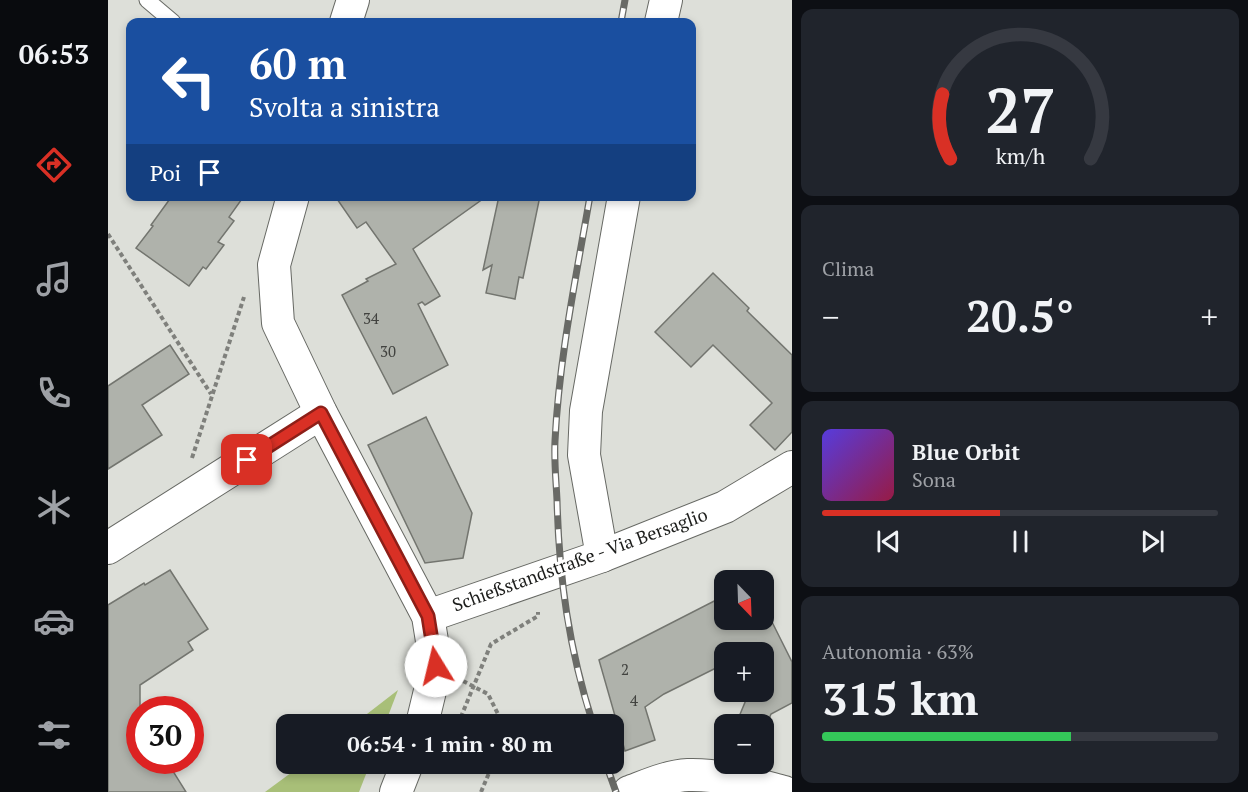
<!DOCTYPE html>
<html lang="it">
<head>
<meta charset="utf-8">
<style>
	:root { --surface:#171b24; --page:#20242c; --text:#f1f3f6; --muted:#9ea1a6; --line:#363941; --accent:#d93025 }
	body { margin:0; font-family:"PT Serif",serif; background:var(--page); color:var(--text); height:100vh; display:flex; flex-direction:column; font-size:22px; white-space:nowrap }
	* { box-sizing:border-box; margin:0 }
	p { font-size:20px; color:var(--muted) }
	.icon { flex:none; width:33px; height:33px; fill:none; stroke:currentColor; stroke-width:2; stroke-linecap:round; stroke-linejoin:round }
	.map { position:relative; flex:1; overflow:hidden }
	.side { display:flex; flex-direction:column; gap:9px; padding:9px; background:#0d0f14; width:456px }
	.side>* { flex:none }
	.guide { position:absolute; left:18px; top:18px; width:570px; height:183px; border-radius:12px; box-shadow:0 3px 9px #0003; background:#1a4fa0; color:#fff; overflow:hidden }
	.needle { width:39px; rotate:157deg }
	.fabs { position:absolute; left:606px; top:570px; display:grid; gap:12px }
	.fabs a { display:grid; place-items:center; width:60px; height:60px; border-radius:12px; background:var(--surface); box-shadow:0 3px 9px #0003; font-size:30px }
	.speed { position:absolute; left:18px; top:696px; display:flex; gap:12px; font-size:30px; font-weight:700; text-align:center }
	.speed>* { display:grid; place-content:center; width:78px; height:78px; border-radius:50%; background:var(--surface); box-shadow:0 3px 9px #0003; line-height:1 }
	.speed .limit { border:9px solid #d22; background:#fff; color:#111 }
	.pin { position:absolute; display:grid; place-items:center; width:51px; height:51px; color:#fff; margin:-26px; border-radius:12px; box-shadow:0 3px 9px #0006 }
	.me { position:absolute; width:66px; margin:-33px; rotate:351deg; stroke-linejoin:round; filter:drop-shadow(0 0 4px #0008) }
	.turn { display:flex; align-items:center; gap:21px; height:126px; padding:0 24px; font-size:27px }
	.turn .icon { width:78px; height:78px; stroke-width:2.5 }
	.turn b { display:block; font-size:42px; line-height:51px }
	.then { display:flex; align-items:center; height:57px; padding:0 24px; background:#0003; gap:12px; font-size:22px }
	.big { font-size:45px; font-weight:700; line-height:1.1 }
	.side .card { flex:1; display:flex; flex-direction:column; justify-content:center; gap:9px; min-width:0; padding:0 21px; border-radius:12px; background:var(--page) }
	.side .dial { align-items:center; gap:0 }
	.dial svg { height:156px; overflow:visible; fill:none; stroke:var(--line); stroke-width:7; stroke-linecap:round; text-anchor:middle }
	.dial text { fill:var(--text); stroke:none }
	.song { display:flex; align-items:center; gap:18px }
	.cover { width:72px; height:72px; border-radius:9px; background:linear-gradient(135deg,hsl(250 70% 55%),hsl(340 70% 35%)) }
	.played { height:6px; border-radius:3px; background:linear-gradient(90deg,var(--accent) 45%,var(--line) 45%) }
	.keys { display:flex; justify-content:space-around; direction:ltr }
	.heat { display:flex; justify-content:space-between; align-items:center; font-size:33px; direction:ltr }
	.charge { height:9px; border-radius:4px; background:linear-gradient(90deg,#34c759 63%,var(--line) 0) }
	.trip { position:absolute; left:168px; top:714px; width:348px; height:60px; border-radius:12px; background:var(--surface); box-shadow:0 3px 9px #0003; font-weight:700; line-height:60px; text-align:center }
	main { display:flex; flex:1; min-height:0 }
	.tabs { display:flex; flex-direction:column; width:108px; justify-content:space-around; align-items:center; background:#090b0e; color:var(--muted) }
	.tabs .icon { width:42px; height:42px }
	.tabs .on { color:var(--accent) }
	.tabs b { font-size:27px; color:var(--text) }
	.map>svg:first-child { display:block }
</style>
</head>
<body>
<main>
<nav class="tabs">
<b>06:53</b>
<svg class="icon on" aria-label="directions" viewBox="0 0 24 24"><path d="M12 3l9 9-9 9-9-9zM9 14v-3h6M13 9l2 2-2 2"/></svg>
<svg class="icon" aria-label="music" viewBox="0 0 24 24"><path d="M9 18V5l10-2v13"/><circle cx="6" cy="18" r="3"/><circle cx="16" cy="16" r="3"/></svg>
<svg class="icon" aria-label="phone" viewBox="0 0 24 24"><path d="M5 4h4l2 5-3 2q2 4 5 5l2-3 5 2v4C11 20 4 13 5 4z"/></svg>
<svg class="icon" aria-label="climate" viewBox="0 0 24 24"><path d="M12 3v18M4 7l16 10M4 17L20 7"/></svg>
<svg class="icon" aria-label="car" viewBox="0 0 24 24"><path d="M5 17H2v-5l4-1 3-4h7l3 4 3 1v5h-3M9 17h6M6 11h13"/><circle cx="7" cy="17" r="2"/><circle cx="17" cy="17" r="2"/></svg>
<svg class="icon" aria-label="filters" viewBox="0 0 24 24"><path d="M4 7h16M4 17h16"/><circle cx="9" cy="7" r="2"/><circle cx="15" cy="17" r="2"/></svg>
</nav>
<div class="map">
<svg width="684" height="792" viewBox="0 0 684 792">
	<rect width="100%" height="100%" fill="#dddfd9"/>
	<g fill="#a8bf78">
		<path d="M290 690 277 724H246Z"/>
		<path d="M195 764H262L251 792H157Z"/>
	</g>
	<g fill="#afb2ab" stroke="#73756f" stroke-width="1.5">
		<path d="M64 196H136L121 217 126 221 110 242 116 245 98 269 95 267 81 286 28 248 45 226 43 225Z"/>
		<path d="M227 196H379L305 249 332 296 317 305 314 302 310 304 340 365 285 394 234 295 260 281 258 279 288 264 258 222 249 228Z"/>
		<path d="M391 196H432L415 278 411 277 407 299 378 293 384 265 375 270Z"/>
		<path d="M605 273 641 308 639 311 684 355V432L667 450 642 425 664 403 605 345 583 367 547 332Z"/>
		<path d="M62 345 81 374 34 405 54 435 0 469V386Z"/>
		<path d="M318 417 364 513 355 558 317 563 260 445Z"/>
		<path d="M62 570 100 629 80 642 85 650 32 685V760H58L78 792H0V605L36 583 37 585Z"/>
		<path d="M616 596V620H656V606L684 662V703L663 714 659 724H628L640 695 638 692H656V652H616V664L556 694 537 707 547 740 517 751 491 660Z"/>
	</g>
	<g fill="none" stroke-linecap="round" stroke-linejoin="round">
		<g stroke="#676964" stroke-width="17">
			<path id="service" d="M39 0 65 22"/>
		</g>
		<g stroke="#676964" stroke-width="34">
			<g id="minor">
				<path d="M238 22 245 0"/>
				<path d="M553 22 558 0"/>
				<path d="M185 196 166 265 170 323 213 413 320 616 328 666 314 724"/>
				<path d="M0 548 213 413"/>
				<path d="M494 556 476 455 478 411 516 196"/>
				<path d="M320 616 494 556 617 507 684 467"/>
				<path d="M288 792 299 764"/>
				<path d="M521 792C540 785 560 776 580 775 612 774 645 784 676 792"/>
			</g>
		</g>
		<g stroke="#7f807c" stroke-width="4" stroke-dasharray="4.5 3" stroke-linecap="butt">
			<path d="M0 234 103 394"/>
			<path d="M84 458 136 297"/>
			<path d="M355 681 380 694 395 724"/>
			<path d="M350 724 383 644 430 616V612"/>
			<path d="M373 792 381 773 395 764"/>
		</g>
		<use href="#service" stroke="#fff" stroke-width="15"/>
		<use href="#minor" stroke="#fff" stroke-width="32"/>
		<g stroke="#696a66" stroke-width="7">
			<g id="rail">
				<path d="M513 22 517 0"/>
				<path d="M482 196C468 277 451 359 447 441 446 460 448 480 449 500 451 579 461 649 485 724"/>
				<path d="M498 764 508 792"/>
			</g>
		</g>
		<use href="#rail" stroke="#fff" stroke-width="4.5" stroke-dasharray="14" stroke-linecap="butt"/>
	</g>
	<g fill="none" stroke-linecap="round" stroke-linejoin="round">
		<g stroke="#8d1f18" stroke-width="15">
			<path id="route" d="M139 460 213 413 320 616 328 666"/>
		</g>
		<use href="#route" stroke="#d93025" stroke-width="10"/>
	</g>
	<g text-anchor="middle" stroke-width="6" stroke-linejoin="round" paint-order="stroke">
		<g font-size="15" fill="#41423f">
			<text x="263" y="324">34</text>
			<text x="280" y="357">30</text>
			<text x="517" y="675">2</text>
			<text x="526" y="706">4</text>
		</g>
		<g font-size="18" fill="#1c1d1b" stroke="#fff">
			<text transform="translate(472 560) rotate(-20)" y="6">Schießstandstraße - Via Bersaglio</text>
		</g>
	</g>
</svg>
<div class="fabs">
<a><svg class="needle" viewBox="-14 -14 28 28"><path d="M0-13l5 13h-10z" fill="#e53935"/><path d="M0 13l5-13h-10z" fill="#9ea1a6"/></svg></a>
<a>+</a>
<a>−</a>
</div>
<div class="speed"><div class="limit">30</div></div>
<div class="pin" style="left:139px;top:460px;background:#d93025"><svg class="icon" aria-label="arrive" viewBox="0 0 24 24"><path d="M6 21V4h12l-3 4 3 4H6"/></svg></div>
<svg class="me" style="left:328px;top:666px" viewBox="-20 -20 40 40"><circle r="19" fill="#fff"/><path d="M0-13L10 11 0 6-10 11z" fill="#d93025"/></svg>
<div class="trip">06:54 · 1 min · 80 m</div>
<div class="guide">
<div class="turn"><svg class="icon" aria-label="left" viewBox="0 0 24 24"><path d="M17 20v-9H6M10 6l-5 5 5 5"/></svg><div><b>60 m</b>Svolta a sinistra</div></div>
<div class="then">Poi<svg class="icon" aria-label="arrive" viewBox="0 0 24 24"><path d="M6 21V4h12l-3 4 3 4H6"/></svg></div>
</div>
</div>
<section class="side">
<div class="card dial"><svg viewBox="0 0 100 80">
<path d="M14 69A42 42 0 1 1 86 69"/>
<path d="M14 69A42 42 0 0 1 10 36" stroke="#d93025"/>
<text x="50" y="56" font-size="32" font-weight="700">27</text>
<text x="50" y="72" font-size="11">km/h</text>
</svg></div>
<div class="card"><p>Clima</p>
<div class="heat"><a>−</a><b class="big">20.5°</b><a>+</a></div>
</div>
<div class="card">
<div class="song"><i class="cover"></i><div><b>Blue Orbit</b><p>Sona</p></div></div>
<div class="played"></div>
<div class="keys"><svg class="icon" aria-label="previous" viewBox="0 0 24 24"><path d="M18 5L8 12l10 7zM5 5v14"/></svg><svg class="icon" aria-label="pause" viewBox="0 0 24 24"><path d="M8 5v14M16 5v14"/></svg><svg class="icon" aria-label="next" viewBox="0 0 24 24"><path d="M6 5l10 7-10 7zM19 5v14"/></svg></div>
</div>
<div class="card"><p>Autonomia · 63%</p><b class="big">315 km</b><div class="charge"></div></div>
</section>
</main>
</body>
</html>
